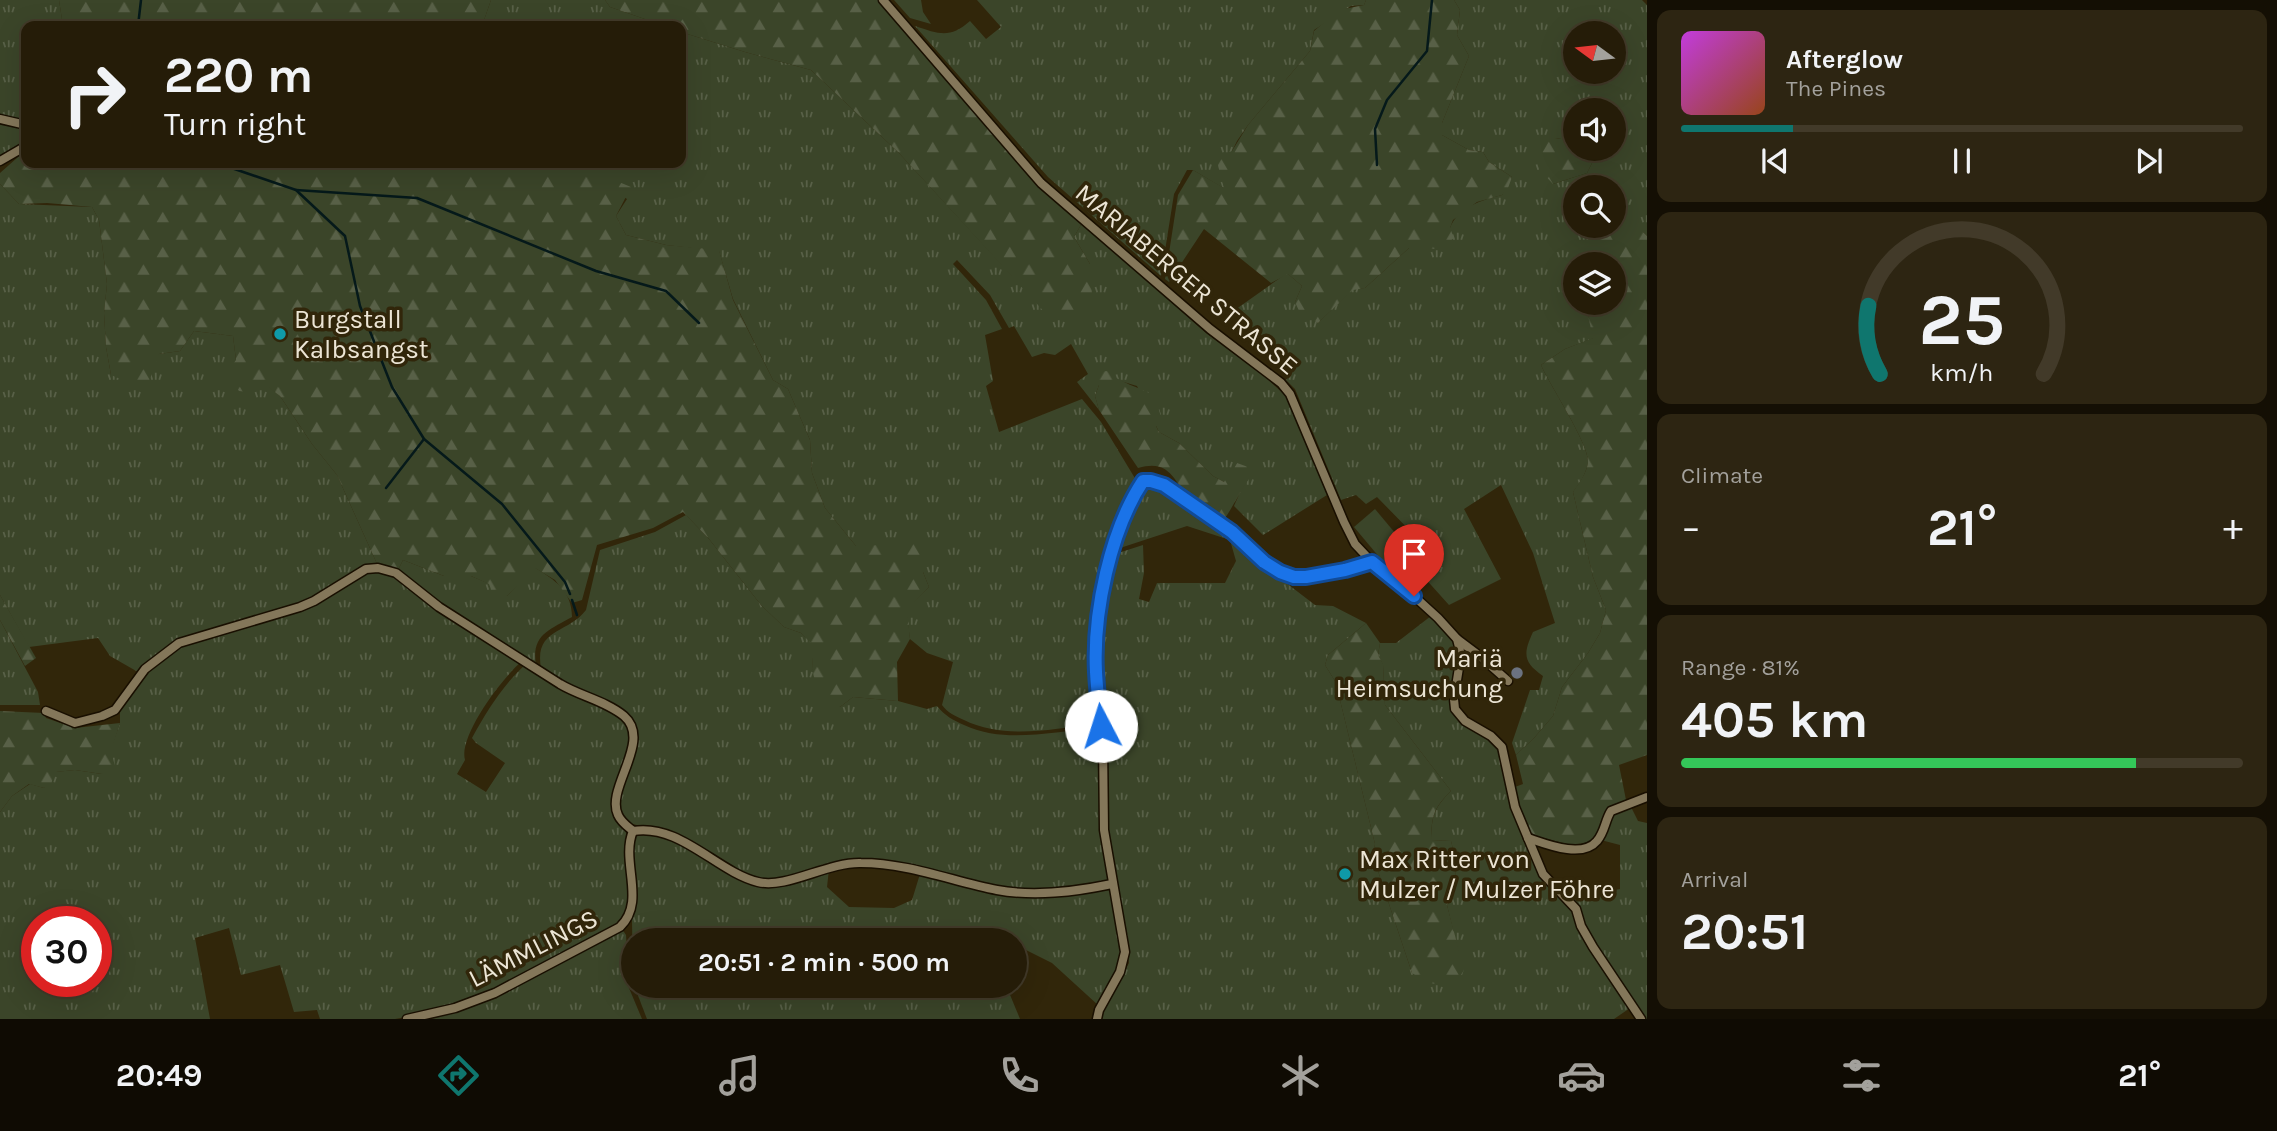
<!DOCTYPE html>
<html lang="en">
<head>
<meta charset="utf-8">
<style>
	:root { --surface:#251c08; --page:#2d2512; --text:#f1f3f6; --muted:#a3a19c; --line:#423a29; --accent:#0f766e }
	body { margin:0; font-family:Karla,sans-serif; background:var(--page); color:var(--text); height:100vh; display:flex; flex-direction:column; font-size:26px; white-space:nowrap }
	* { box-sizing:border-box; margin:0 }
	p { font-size:23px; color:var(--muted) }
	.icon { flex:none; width:38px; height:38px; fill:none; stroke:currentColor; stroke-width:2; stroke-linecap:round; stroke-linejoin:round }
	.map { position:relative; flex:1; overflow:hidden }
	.sheet { display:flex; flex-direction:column; gap:10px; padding:10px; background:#140f04; width:630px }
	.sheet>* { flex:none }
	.hud { position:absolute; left:21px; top:21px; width:665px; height:147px; border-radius:14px; box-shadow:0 7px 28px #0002,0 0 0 2px var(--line); background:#251c08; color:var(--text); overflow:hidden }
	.needle { width:46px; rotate:285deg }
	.buttons { position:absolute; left:1563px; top:21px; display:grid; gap:14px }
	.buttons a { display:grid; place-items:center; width:63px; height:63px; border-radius:50%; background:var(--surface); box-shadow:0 7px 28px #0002,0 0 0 2px var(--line); font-size:35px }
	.speed { position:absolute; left:21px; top:906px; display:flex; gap:14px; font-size:35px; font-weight:700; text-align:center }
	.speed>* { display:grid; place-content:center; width:91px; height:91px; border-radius:50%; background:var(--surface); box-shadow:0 7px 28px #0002,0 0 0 2px var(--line); line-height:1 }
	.speed .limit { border:10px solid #d22; background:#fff; color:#111 }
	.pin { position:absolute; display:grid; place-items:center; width:60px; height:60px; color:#fff; margin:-72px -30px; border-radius:50% 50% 50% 0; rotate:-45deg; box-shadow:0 0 7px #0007 }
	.pin .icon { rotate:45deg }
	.me { position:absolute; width:77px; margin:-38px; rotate:355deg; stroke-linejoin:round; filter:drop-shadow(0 0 5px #0008) }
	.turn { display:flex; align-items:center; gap:24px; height:147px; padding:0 28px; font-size:32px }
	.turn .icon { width:91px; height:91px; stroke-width:2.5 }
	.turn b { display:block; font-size:49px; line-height:60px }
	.big { font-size:52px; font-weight:700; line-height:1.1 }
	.sheet .tile { flex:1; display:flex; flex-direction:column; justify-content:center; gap:10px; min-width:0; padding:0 24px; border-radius:14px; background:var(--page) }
	.sheet .dial { align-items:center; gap:0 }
	.dial svg { height:182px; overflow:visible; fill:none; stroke:var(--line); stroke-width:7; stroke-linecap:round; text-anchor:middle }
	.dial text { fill:var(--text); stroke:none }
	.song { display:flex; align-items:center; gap:21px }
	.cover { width:84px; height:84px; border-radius:10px; background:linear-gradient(135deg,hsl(290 70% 55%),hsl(20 70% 35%)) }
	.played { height:7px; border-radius:4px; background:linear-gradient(90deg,var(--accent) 20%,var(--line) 20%) }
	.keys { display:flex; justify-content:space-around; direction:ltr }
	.heat { display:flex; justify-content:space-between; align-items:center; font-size:38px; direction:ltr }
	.charge { height:10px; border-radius:5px; background:linear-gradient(90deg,#34c759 81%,var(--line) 0) }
	.trip { position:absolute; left:621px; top:928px; width:406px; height:70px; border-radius:35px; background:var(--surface); box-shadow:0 7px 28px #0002,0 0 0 2px var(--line); font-weight:700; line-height:70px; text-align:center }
	.menu { display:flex; height:112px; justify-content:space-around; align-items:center; background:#0f0b03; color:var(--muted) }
	.menu .icon { width:49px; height:49px }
	.menu .on { color:var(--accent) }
	.menu b { font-size:32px; color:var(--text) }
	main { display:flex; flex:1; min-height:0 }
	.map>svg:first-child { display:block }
</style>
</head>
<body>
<main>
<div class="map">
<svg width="1647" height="1019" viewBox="0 0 1647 1019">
	<defs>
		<pattern id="grass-tufts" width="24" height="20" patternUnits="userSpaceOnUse" patternTransform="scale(1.75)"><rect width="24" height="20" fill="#3b4529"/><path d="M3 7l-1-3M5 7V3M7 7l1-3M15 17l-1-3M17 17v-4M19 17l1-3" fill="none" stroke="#586047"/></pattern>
		<pattern id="forest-firs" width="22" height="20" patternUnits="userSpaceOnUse" patternTransform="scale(1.75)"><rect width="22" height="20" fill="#3b4529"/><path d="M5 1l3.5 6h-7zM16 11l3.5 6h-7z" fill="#586047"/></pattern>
	</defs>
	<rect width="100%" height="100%" fill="#31260a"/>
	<g fill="url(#grass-tufts)" fill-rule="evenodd">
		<path d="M0 0H59L63 26H26V122L0 117Z"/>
		<path d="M491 0H605L610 7 665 26H482Z"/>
		<path d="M894 0H921L923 12 931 24 910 18Z"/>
		<path d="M977 0H1366L1364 5 1351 6 1314 30 1310 51 1248 125 1237 141 1232 151 1225 189 1193 170H1187L1174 194 1161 276 1048 177 915 26C939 34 950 39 970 21L986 39 1001 27Z"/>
		<path d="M1454 0H1642L1647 5V236L1643 232 1590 253 1589 264H1575V303H1587V311L1594 338 1565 349 1541 365C1550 386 1590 445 1588 463 1586 474 1579 484 1573 492L1593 577 1606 610 1600 633 1588 653 1562 687 1553 716 1534 738 1516 755 1512 743 1530 690H1539L1543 676C1523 662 1523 654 1533 632L1555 623 1533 553 1501 485 1464 509 1501 579 1449 605 1414 566 1424 545 1377 497 1366 504 1356 495 1341 500 1295 389 1286 380 1298 364 1232 312 1287 273 1302 286 1295 302 1318 323 1353 289 1365 288 1409 248 1450 228C1458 207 1482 200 1502 195L1512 177 1489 162 1483 152 1469 150 1442 135V123L1469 56 1457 35 1460 10ZM1575 33H1614V72H1575ZM1575 110H1614V149H1583L1593 161 1587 173 1553 184 1555 138 1575 141ZM1575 187H1614V226H1575Z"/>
		<path d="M681 32 745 52 811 70 898 152 1050 317 1090 264 1074 237 1082 223 1206 333 1265 377 1287 397 1327 495 1263 535 1234 506 1241 490 1251 475 1224 482 1213 476 1179 443 1159 432 1137 386 1117 380 1099 385 1095 396 1099 410 1077 382 1088 374 1071 344 1055 355 1044 353 1032 357 1014 326 1009 328 990 295 957 260 953 264 986 300 1002 329 985 335 993 381 986 386 999 432 1082 399 1101 422 1136 480 1113 538 1093 669 1095 724C1051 729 1005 740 964 720 955 716 948 713 942 705L953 662 927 653 910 639 906 609 929 587 923 572 856 546 825 508 812 473 810 440 788 389 773 380 733 299 719 251 666 245 626 235 616 216 627 199 573 163H681Z"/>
		<path d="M0 121 26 128V143L0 158Z"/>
		<path d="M0 184 19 204 92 207 99 220 107 284 104 313 106 347 111 375 159 354 180 351 194 331 233 336 236 360 280 396 312 444 337 475 378 566 313 599 178 641 138 672 110 656 98 638 29 647 0 595Z"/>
		<path d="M1151 484C1195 502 1224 540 1262 567 1270 573 1279 574 1285 582L1315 605 1333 606 1366 623 1328 655 1325 665 1343 694 1340 700 1375 844 1373 856 1412 973 1463 970 1447 905 1455 889 1456 861 1451 841 1431 840C1432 816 1433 809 1451 791L1385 705 1383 665 1378 655 1380 643H1396L1431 616 1454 643 1458 655 1450 700 1452 711 1462 725 1484 736 1498 748 1512 808 1540 876 1572 909 1578 927 1630 1008 1614 1019H1099L1129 963 1108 829 1098 669 1107 577 1115 554 1143 545 1144 573 1139 599 1149 602 1157 583H1225L1236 561 1230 540 1187 526 1117 549 1116 546 1134 501 1146 485Z"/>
		<path d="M686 515 709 539 761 605 784 627 801 633 814 645 812 669 840 707 853 697 898 701 927 709 937 706C945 716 953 720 964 725 1008 745 1052 730 1098 729L1101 830 1108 883 1082 888 1034 890 1000 888 864 860 790 878 757 880 665 833 626 822 620 813 618 801 633 753 631 720 576 691 541 668C534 628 568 634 586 610L600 550 655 532Z"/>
		<path d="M403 560 444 576H471L490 584 507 596 534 567C555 580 572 591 572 617 549 630 531 635 536 665L440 605 397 572Z"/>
		<path d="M379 570 395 574 521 662C503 677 458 736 465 760L457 774 486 792 505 763 476 743 472 738C487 711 502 686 525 665 541 676 557 688 575 697 590 704 610 708 623 721 642 740 612 780 612 803 612 818 623 823 627 835L625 862 629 908 619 924 479 997 427 1013 395 1019H320L317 1010 294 1012 280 965 241 975 229 928 195 938 210 1019H0V812L12 796 30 784 44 788 55 772 75 770 102 774 120 723V708L142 675 180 645 269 620 367 572ZM37 922H96V982H37Z"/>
		<path d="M0 620 38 692 40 705H0Z"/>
		<path d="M1630 805 1638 821 1647 823V1019H1643C1624 989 1603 960 1586 929 1580 919 1580 908 1573 898L1620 889V845L1601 840 1613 812Z"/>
		<path d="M646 831 681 844 756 884 829 869 827 887 849 907 894 908 912 900 920 874 999 892 1082 893 1111 890 1122 951 1117 971 1098 1005 1052 963 1024 949 1015 962V940H634L633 981 632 920 635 897 632 845 636 833Z"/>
		<path d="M622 929 626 935 629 988 642 1019H420L456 1010Z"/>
		<path d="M634 985H1006L1020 1019H647Z"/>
	</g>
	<g fill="url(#forest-firs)">
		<path d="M59 0H491L482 26H63Z"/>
		<path d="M605 0H879L1037 186 1082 223 1074 237 1090 264 1093 310 1080 319 1049 317 898 152 811 70 745 52 681 32V26H665L610 7Z"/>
		<path d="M1366 0H1454L1460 10 1457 35 1469 56 1442 123V135L1469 150 1483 152 1489 162 1512 177 1508 188 1502 195 1477 202 1453 220 1450 228 1454 238 1440 249 1409 248 1365 288 1353 290 1318 323 1300 313 1295 302 1302 286 1288 274 1271 283 1204 229 1169 282 1165 279 1178 195 1193 170 1224 188 1216 158 1232 151 1248 125 1310 51 1314 31 1339 10 1364 5Z"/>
		<path d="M1555 138 1575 141V149H1583L1593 161 1587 173 1553 184 1540 170 1534 146Z"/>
		<path d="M26 150V163H573L631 187 616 216 626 235 666 245 719 250 733 300 773 380 788 389 810 440 812 473 825 508 856 546 921 543 923 572 929 587 907 609 910 639 897 662 898 701 853 697 840 707 820 701 812 669 813 645 801 633 784 627 761 605 709 539 683 512 653 528 597 545 582 600 572 603 555 580 535 568 507 596 493 594 489 584 471 576H444L403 560 397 572 378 566 337 475 312 444 280 396 260 381 248 392 239 391 226 374 236 360 233 336 194 331 180 351 159 354 146 390 111 375 106 347 104 313 107 284 99 220 92 207 47 203 19 204 0 184V173Z"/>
		<path d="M1629 225 1643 232 1647 236V755L1619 765 1626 800 1611 808 1602 828 1591 842 1571 845 1536 836 1530 832 1517 806 1515 787 1523 784 1516 755 1534 738 1553 716 1562 687 1588 653 1600 633 1606 610 1593 577 1573 492C1579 483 1586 474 1588 463 1590 445 1550 386 1541 365L1565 349 1593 338 1587 311V303H1614V264H1589C1591 234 1602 232 1629 225Z"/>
		<path d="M1107 371C1120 383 1139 387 1155 396L1161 417 1156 426 1159 432 1179 443 1213 476 1224 482 1237 463 1248 467 1252 475C1240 490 1234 506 1223 521 1214 516 1202 510 1194 503 1173 484 1173 458 1138 468L1099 410 1095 396 1099 385 1096 379 1099 372Z"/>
		<path d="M0 595 36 658 25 666 0 620Z"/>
		<path d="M1366 623 1380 643 1378 655 1383 664 1385 705 1451 791C1433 809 1432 815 1431 840L1451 841 1456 861 1455 889 1447 905 1464 970 1454 986 1428 983 1412 973 1373 856 1375 844 1340 700 1343 694 1325 665 1328 655Z"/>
		<path d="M0 711 44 713 46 718 75 728 120 723 111 751 116 770 102 774 75 770 56 772 51 783 44 788 29 784 12 796 0 812Z"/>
	</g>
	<path fill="#3b4529" d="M1375 509 1406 546 1385 564 1354 527Z"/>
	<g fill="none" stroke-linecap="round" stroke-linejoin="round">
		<g stroke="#05191a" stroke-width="2.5">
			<path d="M138 26 141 0"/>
			<path d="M217 163 296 190 345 236 360 306 392 387 424 439 502 504 565 582 570 594"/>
			<path d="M1377 165 1375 129 1387 100 1427 51 1432 0"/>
			<path d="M296 190 417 198 596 271 666 291 699 323"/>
			<path d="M386 488 424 439"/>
			<path d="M572 600 577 615"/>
		</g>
		<g stroke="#190f00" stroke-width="11">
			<g id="minor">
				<path d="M883 0 1041 183 1210 329 1281 383 1290 394 1344 522 1355 544 1372 562 1393 577 1438 618 1457 639 1461 655 1454 699 1455 709 1465 721 1491 736 1502 747 1515 807 1543 874 1576 909 1581 926 1593 947 1641 1019"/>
				<path d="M0 119 26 125"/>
				<path d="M0 161 26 146"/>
				<path d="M1457 639 1481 657 1508 681"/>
				<path d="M46 711 75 723 102 716 115 710 145 669 179 643 300 607 314 601 366 569 378 568 396 573 439 607 560 684C580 696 606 701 624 716 653 741 605 788 618 815 621 822 627 826 633 831"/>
				<path d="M633 831C680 823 717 872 758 882 787 889 827 862 861 863 907 863 952 881 997 890 1035 897 1074 892 1112 884"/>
				<path d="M1528 838C1546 844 1582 859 1597 841 1605 832 1605 820 1611 811L1647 797"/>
				<path d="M407 1019 455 1008 495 993 620 927C647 901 620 862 633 831"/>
				<path d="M1097 1019 1099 1010 1120 972 1125 952 1104 830 1103 742 1096 669 1100 613 1105 577 1115 539 1132 499 1143 481H1151L1164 485 1232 532 1264 562 1280 572 1294 577H1306L1345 570 1372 562"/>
			</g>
		</g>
		<use href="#minor" stroke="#84775a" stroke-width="8"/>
	</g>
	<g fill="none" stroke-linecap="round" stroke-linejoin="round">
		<g stroke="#114b97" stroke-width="18">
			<path id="route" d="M1101 726C1099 708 1097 690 1096 672 1093 613 1110 531 1143 481H1151L1164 485 1232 532 1264 562 1280 572 1294 577H1306L1345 570 1372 562 1414 596"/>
		</g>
		<use href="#route" stroke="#1a73e8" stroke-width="12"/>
	</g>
	<g fill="#0f9aa8" stroke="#31260a" stroke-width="2.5">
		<circle cx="280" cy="334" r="7"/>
		<circle cx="1345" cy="874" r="7"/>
	</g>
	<circle fill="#6b7280" stroke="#31260a" stroke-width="2.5" cx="1517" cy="673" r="7"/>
	<g text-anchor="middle" stroke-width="7" stroke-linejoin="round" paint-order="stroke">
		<g font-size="26" fill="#ece5d5" stroke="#31260a">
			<text transform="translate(1187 279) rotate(40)" y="9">MARIABERGER STRASSE</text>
			<text transform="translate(533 948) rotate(-27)" y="9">LÄMMLINGS</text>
		</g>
		<g font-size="26" fill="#ece5d5" stroke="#31260a" text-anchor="start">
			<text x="294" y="328">Burgstall<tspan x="294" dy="30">Kalbsangst</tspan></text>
			<text x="1503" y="667" text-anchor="end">Mariä<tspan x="1503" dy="30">Heimsuchung</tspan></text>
			<text x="1359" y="868">Max Ritter von<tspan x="1359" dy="30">Mulzer / Mulzer Föhre</tspan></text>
		</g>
	</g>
</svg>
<div class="buttons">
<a><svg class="needle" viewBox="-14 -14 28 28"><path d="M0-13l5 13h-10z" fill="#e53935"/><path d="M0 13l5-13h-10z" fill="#a3a19c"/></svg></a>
<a><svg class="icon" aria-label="sound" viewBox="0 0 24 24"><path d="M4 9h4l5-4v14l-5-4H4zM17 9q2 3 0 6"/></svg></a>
<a><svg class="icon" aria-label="search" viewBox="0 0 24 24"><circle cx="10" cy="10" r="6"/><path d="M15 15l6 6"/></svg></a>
<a><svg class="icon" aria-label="layers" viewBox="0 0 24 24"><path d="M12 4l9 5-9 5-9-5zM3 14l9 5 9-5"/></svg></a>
</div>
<div class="speed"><div class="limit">30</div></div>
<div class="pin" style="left:1414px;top:596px;background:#d93025"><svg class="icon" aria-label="arrive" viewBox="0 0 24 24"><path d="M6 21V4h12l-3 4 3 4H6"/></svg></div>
<svg class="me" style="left:1101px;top:726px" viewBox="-20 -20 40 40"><circle r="19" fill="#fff"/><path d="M0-13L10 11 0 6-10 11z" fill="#1a73e8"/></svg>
<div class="trip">20:51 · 2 min · 500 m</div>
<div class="hud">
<div class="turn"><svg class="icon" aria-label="right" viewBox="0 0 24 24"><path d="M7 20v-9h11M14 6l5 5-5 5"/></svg><div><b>220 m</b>Turn right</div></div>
</div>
</div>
<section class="sheet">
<div class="tile">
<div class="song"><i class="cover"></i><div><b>Afterglow</b><p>The Pines</p></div></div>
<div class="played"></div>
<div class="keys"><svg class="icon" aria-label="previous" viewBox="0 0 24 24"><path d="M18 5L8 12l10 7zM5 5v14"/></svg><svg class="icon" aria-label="pause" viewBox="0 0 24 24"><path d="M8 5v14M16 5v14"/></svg><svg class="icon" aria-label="next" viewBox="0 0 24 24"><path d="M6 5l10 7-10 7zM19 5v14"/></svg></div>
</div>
<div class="tile dial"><svg viewBox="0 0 100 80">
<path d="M14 69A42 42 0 1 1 86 69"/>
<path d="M14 69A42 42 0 0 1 9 39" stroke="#0f766e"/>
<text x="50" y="56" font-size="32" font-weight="700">25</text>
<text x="50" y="72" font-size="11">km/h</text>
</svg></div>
<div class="tile"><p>Climate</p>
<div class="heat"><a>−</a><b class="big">21°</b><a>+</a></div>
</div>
<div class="tile"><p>Range · 81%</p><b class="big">405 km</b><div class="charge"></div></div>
<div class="tile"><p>Arrival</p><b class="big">20:51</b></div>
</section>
</main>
<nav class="menu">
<b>20:49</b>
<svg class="icon on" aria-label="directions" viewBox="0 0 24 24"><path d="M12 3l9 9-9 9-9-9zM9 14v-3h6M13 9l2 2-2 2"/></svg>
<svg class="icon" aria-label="music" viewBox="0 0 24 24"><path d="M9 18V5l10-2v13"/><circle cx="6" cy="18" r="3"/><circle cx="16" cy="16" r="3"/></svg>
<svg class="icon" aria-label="phone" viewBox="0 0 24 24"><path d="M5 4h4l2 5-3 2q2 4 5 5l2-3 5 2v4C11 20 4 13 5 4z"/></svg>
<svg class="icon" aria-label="climate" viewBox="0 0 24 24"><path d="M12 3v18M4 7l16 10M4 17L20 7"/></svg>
<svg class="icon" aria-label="car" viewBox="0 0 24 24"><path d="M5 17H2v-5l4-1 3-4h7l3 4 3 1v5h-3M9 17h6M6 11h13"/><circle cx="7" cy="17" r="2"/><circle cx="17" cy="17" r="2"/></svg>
<svg class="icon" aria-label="filters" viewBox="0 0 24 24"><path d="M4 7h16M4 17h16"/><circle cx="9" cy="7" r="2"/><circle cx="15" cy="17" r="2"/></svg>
<b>21°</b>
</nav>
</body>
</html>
